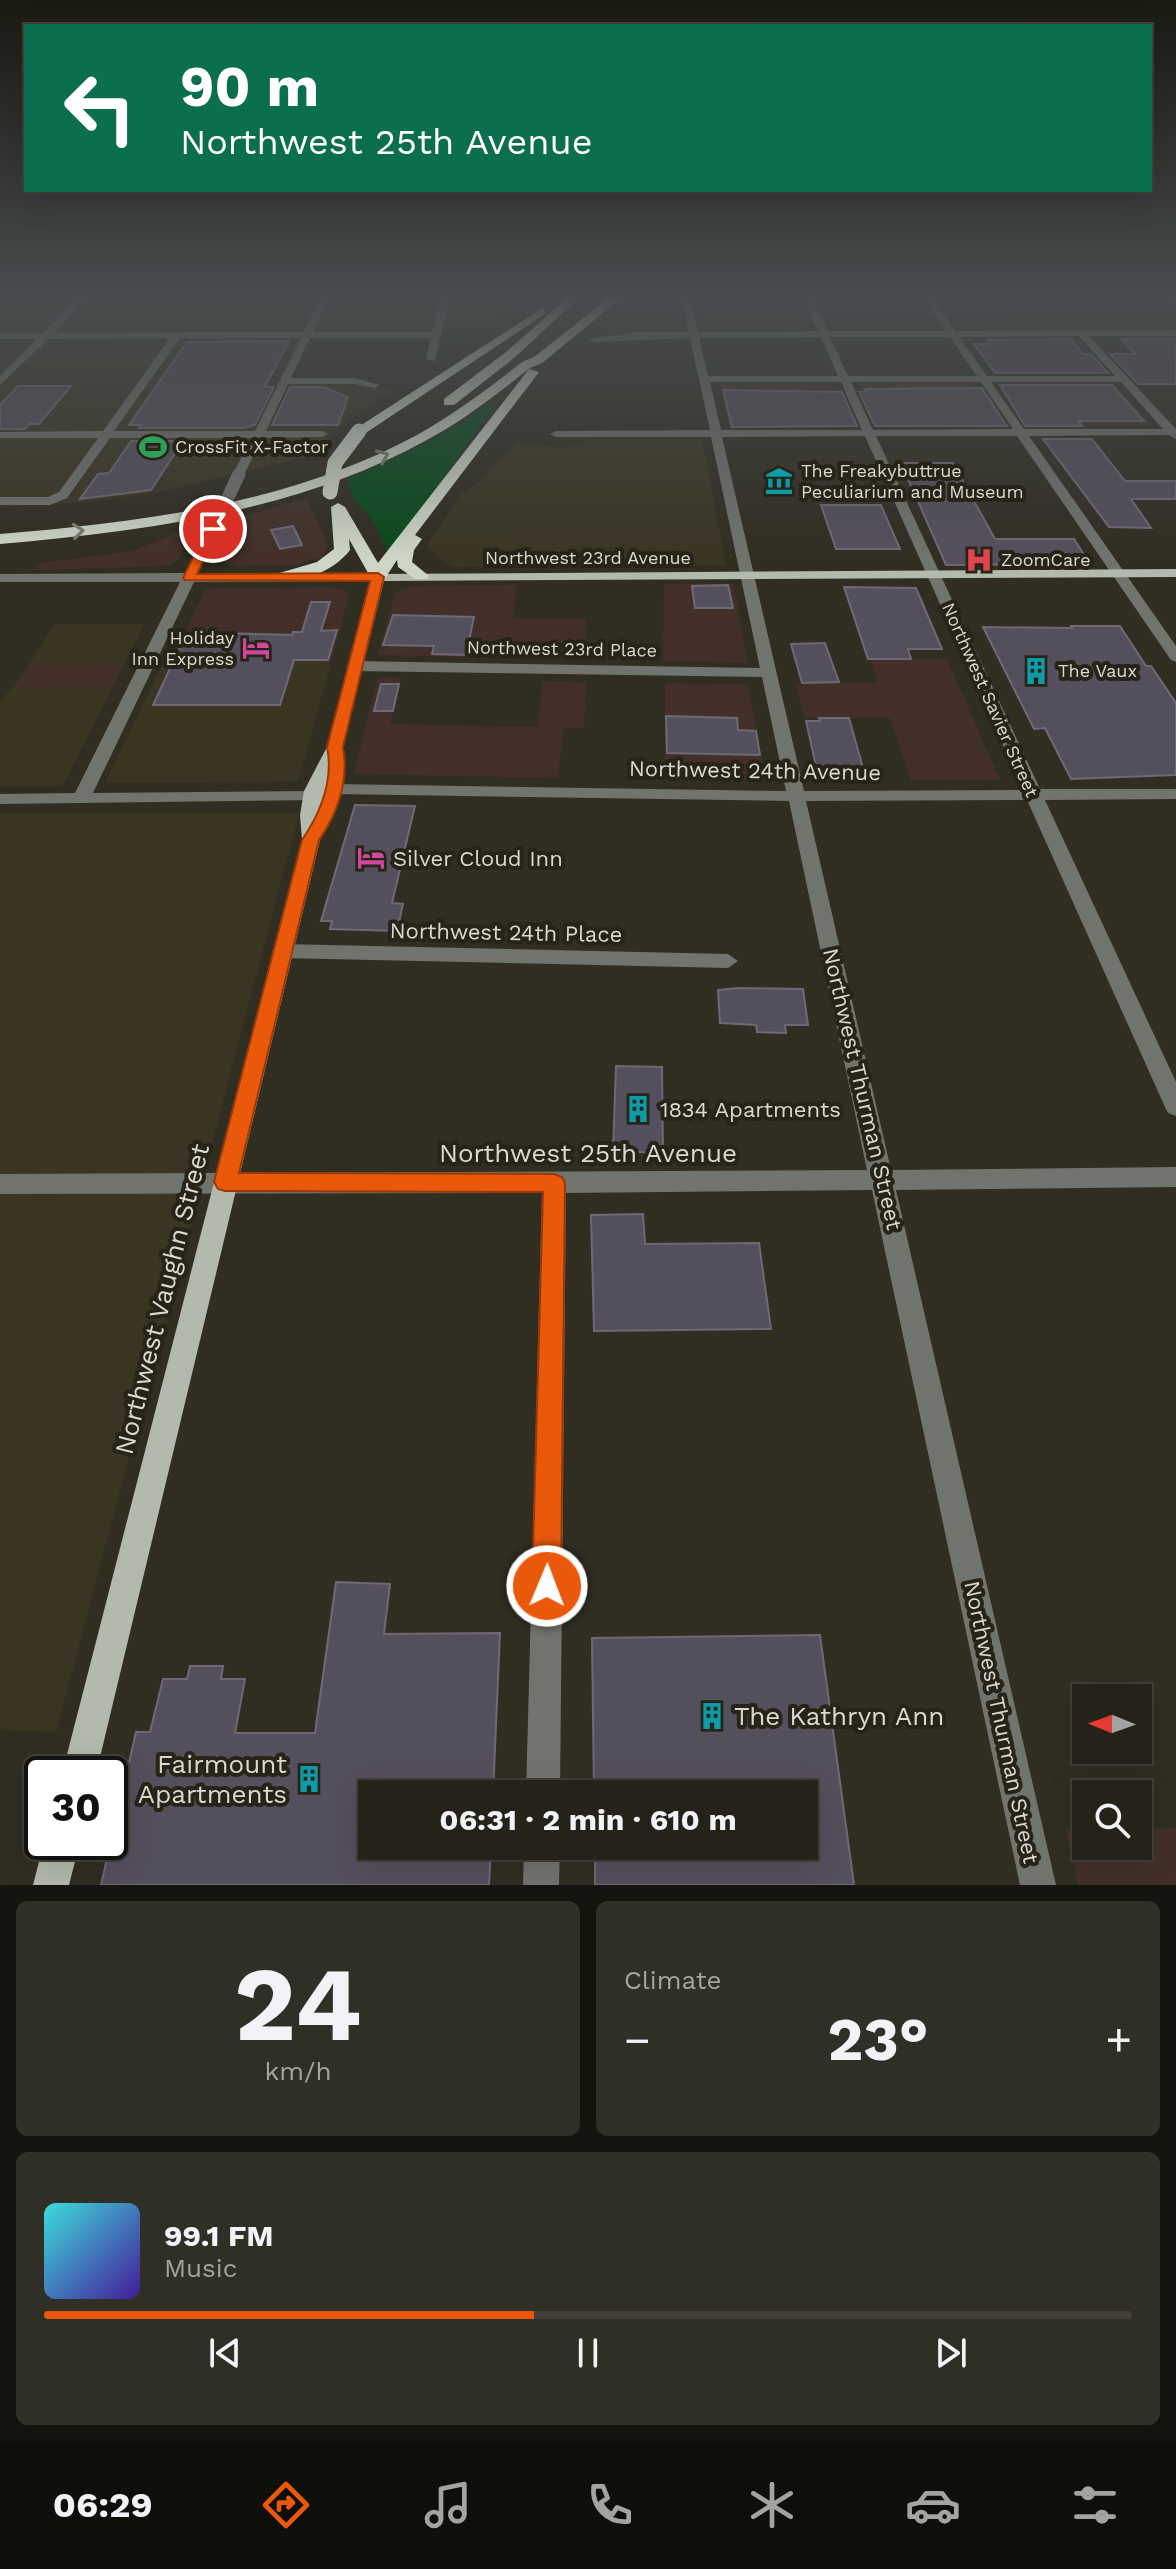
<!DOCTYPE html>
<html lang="en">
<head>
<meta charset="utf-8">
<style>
	:root { --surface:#242219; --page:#302f26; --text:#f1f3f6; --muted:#a3a4a2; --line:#413f38; --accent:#ea580c }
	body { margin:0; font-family:"Work Sans",sans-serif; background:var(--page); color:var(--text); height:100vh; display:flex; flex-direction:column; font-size:30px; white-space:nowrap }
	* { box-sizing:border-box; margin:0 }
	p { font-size:26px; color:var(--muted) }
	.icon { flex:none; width:44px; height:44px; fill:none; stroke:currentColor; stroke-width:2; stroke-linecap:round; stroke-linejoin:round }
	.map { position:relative; height:1885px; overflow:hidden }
	.drawer { display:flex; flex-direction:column; gap:16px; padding:16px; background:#14130e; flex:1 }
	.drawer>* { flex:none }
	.guide { position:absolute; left:24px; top:24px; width:1128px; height:168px; border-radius:0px; box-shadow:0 8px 32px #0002,0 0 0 2px var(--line); background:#0b6e4f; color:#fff; overflow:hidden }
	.needle { width:52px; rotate:271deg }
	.tools { position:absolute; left:1072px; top:1684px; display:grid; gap:16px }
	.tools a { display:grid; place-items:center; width:80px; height:80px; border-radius:0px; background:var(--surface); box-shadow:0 8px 32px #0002,0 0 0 2px var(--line); font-size:40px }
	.speed { position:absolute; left:24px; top:1756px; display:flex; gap:16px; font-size:40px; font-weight:700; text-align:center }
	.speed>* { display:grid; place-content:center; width:104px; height:104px; border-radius:50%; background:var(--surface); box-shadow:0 8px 32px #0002,0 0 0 2px var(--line); line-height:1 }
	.speed .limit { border:4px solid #111; border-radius:12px; background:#fff; color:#111 }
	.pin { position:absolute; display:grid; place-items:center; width:68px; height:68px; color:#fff; margin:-34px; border:4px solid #fff; border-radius:50%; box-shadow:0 2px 8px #0007 }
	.me { position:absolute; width:88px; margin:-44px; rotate:1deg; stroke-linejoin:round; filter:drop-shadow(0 0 6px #0008) }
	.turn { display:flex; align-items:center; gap:28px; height:168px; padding:0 24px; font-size:36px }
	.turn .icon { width:104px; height:104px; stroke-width:2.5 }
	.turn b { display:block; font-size:56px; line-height:68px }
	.big { font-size:60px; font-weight:700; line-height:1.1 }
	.drawer .tile { flex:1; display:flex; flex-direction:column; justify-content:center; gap:12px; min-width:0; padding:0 28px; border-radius:12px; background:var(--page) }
	.drawer .dial { align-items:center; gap:0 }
	.dial b { font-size:104px; line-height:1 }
	.song { display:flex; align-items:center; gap:24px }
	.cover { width:96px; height:96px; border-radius:12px; background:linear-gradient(135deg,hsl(180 70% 55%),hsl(260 70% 35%)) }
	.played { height:8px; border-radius:4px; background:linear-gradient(90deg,var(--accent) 45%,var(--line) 45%) }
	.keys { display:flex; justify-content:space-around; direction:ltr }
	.heat { display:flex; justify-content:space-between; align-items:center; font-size:44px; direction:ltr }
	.drawer .tiles { flex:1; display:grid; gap:16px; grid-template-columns:1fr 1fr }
	.tile:last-child { grid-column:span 2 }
	.trip { position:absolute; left:358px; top:1780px; width:460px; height:80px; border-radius:0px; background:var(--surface); box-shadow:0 8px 32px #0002,0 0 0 2px var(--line); font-weight:700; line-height:80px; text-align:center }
	.tab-bar { display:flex; height:128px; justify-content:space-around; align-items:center; background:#0e0e0a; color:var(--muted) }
	.tab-bar .icon { width:56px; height:56px }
	.tab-bar .selected { color:var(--accent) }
	.tab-bar b { font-size:36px; color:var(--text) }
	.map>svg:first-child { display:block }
</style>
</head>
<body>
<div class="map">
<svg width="1176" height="1885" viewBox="0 0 1176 1885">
	<rect width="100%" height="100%" fill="#302d21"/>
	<g fill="#423028">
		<path d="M699 294H794L810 330H708Z"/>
		<path d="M1112 381 1152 425 1027 426 996 382Z"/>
		<path d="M972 382 1002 427H881L859 383Z"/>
		<path d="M719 383H831L851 427 730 428Z"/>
		<path d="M307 498 328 545 322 557 293 566H232L221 562 240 517Z"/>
		<path d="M195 526 178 560 169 566 33 570 39 563 132 551Z"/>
		<path d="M664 584H733L748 663 663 661Z"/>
		<path d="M517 585 512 618H587L583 659 378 655 395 593 399 590 412 586Z"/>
		<path d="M333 587 346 591 349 596 331 662H172L205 590 213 588Z"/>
		<path d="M871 659H947L1000 780H911L890 718H804L796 683 877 682Z"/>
		<path d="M30 663H125L113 687 13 688Z"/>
		<path d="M378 677 402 678 390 723 392 724 538 727 543 681 586 682 584 728H563L558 778 354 774Z"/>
		<path d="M665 683 748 684 766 781 665 779Z"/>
		<path d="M1176 1828V1885H1078L1065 1829H1086V1846H1138V1829Z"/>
	</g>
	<g fill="#3a3522">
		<path d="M0 294H537L479 329 309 331 285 380 354 381 393 390 336 430 313 455 160 492 86 502 0 507Z"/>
		<path d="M595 439H702L726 566 452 567 426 547 461 493 474 486 518 442 560 448Z"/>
		<path d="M55 624H145L125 663H30Z"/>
		<path d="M163 662H331L298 782 105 783Z"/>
		<path d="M113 687 63 786H0V703L11 688Z"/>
		<path d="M0 813H299L56 1732 0 1730Z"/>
	</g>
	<path fill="#084a1c" d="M500 397 393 551H387C383 541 379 530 373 521 361 505 349 500 348 478 405 455 450 432 500 397Z"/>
	<g fill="#544f5c" stroke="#6e6976" stroke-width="2">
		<path d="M1070 339 1083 354H1091L1108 373H995L974 344H990L987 340Z"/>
		<path d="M1121 339H1176V384H1138L1110 354H1135Z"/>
		<path d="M289 341 265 387H274L255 425 244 428H139L141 425H129L187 342Z"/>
		<path d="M1000 385H1112L1144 421H1078L1082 426H1025Z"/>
		<path d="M18 386H71L39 424H29L25 429H0V405Z"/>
		<path d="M290 387H323L348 397 338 425H272Z"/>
		<path d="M982 388 1007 426H875L859 392H866L865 389Z"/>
		<path d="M723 390 842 392 857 426 732 427Z"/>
		<path d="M1043 439H1092L1125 481H1176V499H1131L1151 528 1109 527Z"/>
		<path d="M131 441H183L151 490 80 499 98 474 109 473Z"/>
		<path d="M901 463H953L995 539H1074L1090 564 946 565Z"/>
		<path d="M821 505H881L900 549H836Z"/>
		<path d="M293 526 302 545 280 549 271 530Z"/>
		<path d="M728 585 733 608H695L692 586Z"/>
		<path d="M844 587 916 588 942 649H908L911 659H868Z"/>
		<path d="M311 602H330L321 631 337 630 328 660H294L280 705H153L187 632 292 635 293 632H302Z"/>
		<path d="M393 615 474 617 466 655 432 654 434 646 383 645Z"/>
		<path d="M1071 626H1120L1146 666H1151L1176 703V775L1071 779 1045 728 1034 729 983 627 1072 628Z"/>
		<path d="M825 643 839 682 802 683 791 644Z"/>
		<path d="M381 684H399L393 711H374Z"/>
		<path d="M666 716 737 718 738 730 756 731 760 755 667 753Z"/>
		<path d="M819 718H849L863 768H859L862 780H819L806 721H820Z"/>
		<path d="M355 805 415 806 392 903 403 904 397 931 330 929 332 921H321Z"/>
		<path d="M739 988 803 989 808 1025H785L786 1033 757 1032 756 1025 720 1023 718 990Z"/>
		<path d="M616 1066 662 1067 663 1153 613 1151Z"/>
		<path d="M643 1214 645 1244 759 1243 771 1329 594 1331 591 1215Z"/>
		<path d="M336 1582 390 1584 384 1634 500 1633 493 1794H372V1846H491L489 1885H101L136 1732H150L163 1679H187L190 1666H223L221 1679H245L235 1733H315Z"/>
		<path d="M820 1635 854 1885H595V1846H804V1794H594L592 1638Z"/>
	</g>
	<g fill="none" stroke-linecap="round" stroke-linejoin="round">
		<g fill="#71736d" fill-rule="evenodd">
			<path d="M82 294H91L54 333 303 332 323 294H331L313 332H432L442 294H450L435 361 426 359 431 338H310L291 378H355L380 385 375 388 355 384H288L266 431H322L328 434 322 437 262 438 243 477 233 474 251 438H110L67 498 50 505H0V497H48L59 492 98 438H0V432L103 431 170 338 48 339 0 385V376L37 339H0V333H43ZM180 338H301L255 431H114Z"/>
			<path d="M681 294H689L698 332 818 331 804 300 798 294 811 297 828 331H946L921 294H1051L1047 297 932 298 955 331 1176 330V336H1089L1176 429V439L1169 435 1029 436 1176 646V662L1171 660 1017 436H876L1040 789H1176V799L1045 800 1176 1082V1116L1168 1113 1165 1107 1027 800 806 801 891 1170 1176 1167V1187L896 1190 1056 1885H1020L872 1190 566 1193 560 1794H526L542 1193 0 1194V1174L867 1170 789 801 334 794 325 789 334 784 786 791 762 677 354 671 346 666 354 661 760 668 711 437H556L550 434 556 431 710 430 690 338 594 342 589 339 639 332H689ZM1079 336 1115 376H987L959 337ZM821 337 838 376H708L699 338ZM830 337H950L977 376H848ZM710 382H841L862 430H721ZM851 382H981L1013 429 873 430ZM991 382H1121L1163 429H1024ZM865 436 1023 790 804 791 722 437Z"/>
			<path d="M1160 294H1169L1176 299V307Z"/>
			<path d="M217 517 223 521 198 573H378L385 577 378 581 194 582 93 793 312 791 318 792 321 796 318 800 0 804V794L75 793 180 582H0V574L185 573 211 521Z"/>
			<path d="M282 944 728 954 738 961 728 968 282 958 272 951Z"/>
			<path d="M524 1846H560L559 1885H523Z"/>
		</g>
		<g fill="#b4b9ad" fill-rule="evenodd">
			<path d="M1176 569V577L384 581 343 747C349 782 339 811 320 840L96 1774H62L302 840 300 815 304 791 327 747 373 574Z"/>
			<path d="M44 1842H80L69 1885H33Z"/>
		</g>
		<g fill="#cfd5c6" fill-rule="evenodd">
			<path d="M572 294H583L514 358 454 405H444V399L506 352Z"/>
			<path d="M614 294H626L542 363 530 368C497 394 463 421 425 441 296 512 145 531 0 544V534C142 522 290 504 417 435 454 414 488 389 522 362L534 357Z"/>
			<path d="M541 309 545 310V314L364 434 352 431Z"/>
			<path d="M529 369 539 372 415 535 422 539 414 550 412 562 429 576 427 579H415L398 567 397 560 384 580H372L349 539 350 550C335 570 301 585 276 580L274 577 276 574 317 562 334 549 331 507 338 503 345 507 378 563Z"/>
		</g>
		<path stroke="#71736d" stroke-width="13" d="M217 521 239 474"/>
		<path stroke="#cfd5c6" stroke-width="15" d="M330 492 335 463 359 431"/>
	</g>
	<defs><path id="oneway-chevron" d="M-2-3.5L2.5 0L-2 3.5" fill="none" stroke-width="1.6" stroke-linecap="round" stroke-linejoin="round" transform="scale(2)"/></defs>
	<g stroke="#7a7c6e">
		<use href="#oneway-chevron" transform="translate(383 456) rotate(-23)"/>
		<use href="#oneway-chevron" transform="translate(78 531) rotate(-6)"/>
	</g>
	<linearGradient id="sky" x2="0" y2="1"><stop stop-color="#1a1912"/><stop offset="0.53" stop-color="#484c4e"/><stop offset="1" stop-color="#484c4e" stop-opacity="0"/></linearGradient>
	<rect width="1176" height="558" fill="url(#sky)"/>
	<path fill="#ea580c" stroke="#983908" stroke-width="2" d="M213 525 219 529 197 574 378 573 384 577 343 747C349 780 338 813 319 840L239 1173 554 1174 562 1177 565 1183 561 1586 557 1596 547 1600 537 1596 532 1586 543 1192 225 1191 218 1189 214 1182 302 840C321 812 334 781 327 747L370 581 185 580 183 578 207 529Z"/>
	<defs>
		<g id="stadium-bare" transform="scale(2.16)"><path d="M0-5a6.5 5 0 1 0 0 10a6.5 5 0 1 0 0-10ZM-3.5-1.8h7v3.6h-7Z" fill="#2e9e5b" stroke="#262317" stroke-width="2.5" paint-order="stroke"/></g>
		<g id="museum-bare" transform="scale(2.16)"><path d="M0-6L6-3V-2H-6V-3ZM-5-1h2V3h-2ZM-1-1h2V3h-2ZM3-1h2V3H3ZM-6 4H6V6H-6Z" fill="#0f9aa8" stroke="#262317" stroke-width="2.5" paint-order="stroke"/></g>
		<g id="hospital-bare" transform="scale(2.16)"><path d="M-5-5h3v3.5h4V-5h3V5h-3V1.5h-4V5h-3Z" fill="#e0444e" stroke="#262317" stroke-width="2.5" paint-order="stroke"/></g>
		<g id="hotel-bare" transform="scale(2.16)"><path d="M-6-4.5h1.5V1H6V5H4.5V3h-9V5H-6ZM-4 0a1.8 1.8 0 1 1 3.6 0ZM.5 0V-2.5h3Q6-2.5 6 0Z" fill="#d1479c" stroke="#262317" stroke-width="2.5" paint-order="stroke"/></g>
		<g id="building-bare" transform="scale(2.16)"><path d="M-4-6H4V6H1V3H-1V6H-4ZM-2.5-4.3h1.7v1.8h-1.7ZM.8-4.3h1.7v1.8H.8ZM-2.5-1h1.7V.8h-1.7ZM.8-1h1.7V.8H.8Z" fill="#0f9aa8" stroke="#262317" stroke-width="2.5" paint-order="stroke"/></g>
	</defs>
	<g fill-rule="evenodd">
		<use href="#stadium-bare" x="153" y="447"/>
		<use href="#museum-bare" x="779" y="481"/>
		<use href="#hospital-bare" x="979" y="560"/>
		<use href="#hotel-bare" x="256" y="648"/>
		<use href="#building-bare" x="1036" y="671"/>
		<use href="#hotel-bare" x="371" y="858"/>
		<use href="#building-bare" x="638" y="1109"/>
		<use href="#building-bare" x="712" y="1716"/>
		<use href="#building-bare" x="309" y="1779"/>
	</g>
	<g text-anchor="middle" stroke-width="8" stroke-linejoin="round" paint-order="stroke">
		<g font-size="18" fill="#dad8d0" stroke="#262317" text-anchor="start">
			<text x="175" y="453">CrossFit X-Factor</text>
			<text x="801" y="477">The Freakybuttrue<tspan x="801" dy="21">Peculiarium and Museum</tspan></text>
			<text x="1001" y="566">ZoomCare</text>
			<text x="234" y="644" text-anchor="end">Holiday<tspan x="234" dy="21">Inn Express</tspan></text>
			<text x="1058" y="677">The Vaux</text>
		</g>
		<g font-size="18" fill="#dad8d0" stroke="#262317">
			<text x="588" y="564">Northwest 23rd Avenue</text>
			<text transform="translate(562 649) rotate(1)" y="6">Northwest 23rd Place</text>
			<text transform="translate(990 700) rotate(66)" y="6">Northwest Savier Street</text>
		</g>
		<g font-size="22" fill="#dad8d0" stroke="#262317">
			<text transform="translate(755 770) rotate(1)" y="8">Northwest 24th Avenue</text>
			<text transform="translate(506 932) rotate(1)" y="8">Northwest 24th Place</text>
			<text transform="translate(863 1089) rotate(77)" y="8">Northwest Thurman Street</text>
			<text transform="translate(1002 1722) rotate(78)" y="8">Northwest Thurman Street</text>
		</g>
		<g font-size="22" fill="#dad8d0" stroke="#262317" text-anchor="start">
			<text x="393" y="866">Silver Cloud Inn</text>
			<text x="660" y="1117">1834 Apartments</text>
		</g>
		<g font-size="26" fill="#dad8d0" stroke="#262317">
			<text x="588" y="1162">Northwest 25th Avenue</text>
			<text transform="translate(162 1299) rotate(-76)" y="9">Northwest Vaughn Street</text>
		</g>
		<g font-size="26" fill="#dad8d0" stroke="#262317" text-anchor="start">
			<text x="734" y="1725">The Kathryn Ann</text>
			<text x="287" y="1773" text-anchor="end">Fairmount<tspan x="287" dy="30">Apartments</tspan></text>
		</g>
	</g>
</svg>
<div class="tools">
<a><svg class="needle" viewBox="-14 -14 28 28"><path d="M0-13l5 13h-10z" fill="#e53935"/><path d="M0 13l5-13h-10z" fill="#a3a4a2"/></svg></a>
<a><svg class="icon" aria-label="search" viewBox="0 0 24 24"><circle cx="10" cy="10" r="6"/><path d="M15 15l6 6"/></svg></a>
</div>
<div class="speed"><div class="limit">30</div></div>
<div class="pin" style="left:213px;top:529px;background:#d93025"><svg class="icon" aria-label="arrive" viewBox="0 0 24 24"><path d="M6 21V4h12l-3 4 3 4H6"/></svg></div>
<svg class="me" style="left:547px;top:1586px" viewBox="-20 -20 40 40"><circle r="17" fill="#ea580c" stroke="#fff" stroke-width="3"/><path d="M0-11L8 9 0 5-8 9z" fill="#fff"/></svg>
<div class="trip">06:31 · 2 min · 610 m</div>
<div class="guide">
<div class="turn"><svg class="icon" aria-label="left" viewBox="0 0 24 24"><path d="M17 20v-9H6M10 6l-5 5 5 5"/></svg><div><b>90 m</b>Northwest 25th Avenue</div></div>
</div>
</div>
<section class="drawer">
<div class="tiles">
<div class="tile dial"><b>24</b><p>km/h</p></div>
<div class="tile"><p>Climate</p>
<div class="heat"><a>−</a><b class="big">23°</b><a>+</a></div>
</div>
<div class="tile">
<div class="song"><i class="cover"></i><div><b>99.1 FM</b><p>Music</p></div></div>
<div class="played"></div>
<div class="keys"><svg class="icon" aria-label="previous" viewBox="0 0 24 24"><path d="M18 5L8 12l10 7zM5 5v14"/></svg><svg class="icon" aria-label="pause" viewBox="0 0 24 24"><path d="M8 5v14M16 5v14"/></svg><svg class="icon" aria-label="next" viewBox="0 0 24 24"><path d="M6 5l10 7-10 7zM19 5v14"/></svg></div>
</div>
</div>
</section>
<nav class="tab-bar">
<b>06:29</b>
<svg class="icon selected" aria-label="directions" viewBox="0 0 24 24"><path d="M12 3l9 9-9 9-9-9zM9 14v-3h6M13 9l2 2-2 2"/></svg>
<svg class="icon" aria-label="music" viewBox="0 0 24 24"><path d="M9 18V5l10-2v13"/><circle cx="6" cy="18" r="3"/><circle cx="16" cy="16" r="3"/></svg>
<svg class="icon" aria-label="phone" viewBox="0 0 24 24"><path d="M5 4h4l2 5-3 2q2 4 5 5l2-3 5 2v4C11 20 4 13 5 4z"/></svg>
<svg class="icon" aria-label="climate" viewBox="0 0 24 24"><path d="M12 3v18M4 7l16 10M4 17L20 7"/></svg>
<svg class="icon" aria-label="car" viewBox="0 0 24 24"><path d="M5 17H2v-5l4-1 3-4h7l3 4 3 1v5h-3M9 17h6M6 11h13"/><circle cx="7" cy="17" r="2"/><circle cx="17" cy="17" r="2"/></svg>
<svg class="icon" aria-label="filters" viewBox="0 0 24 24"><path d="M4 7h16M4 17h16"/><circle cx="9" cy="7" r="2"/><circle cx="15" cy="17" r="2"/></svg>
</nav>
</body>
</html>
